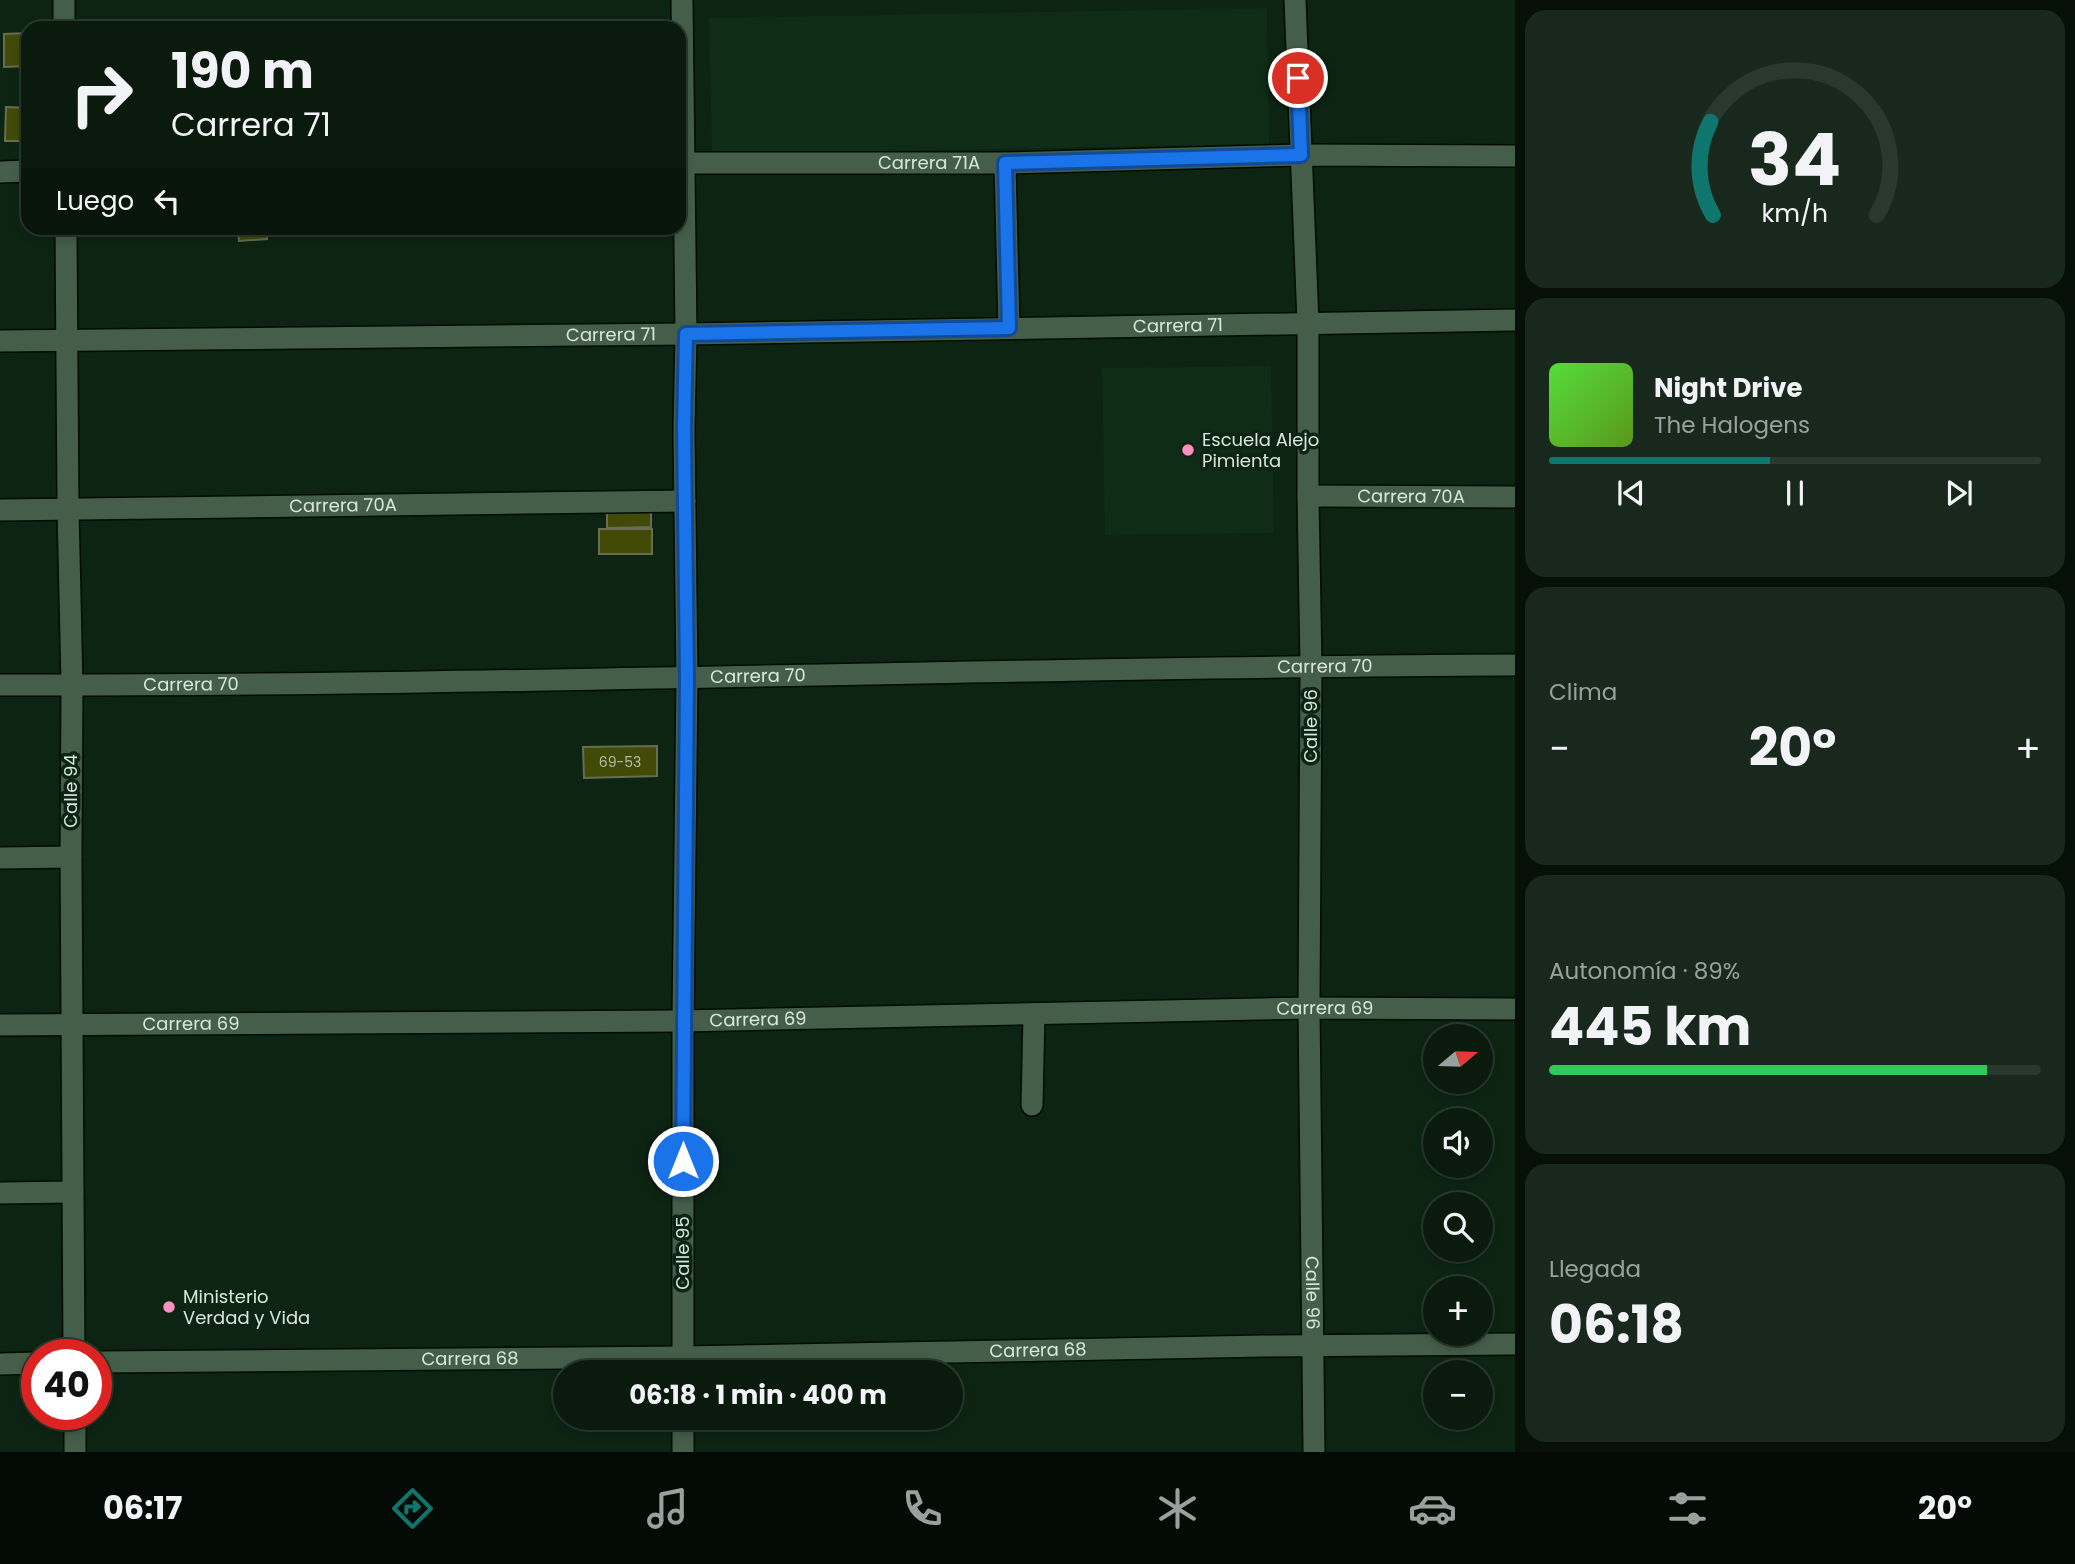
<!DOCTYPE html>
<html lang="es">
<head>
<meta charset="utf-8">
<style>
	:root { --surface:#0a1b0e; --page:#18281c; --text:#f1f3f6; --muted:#99a19e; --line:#2a392e; --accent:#0f766e }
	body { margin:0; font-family:Poppins,sans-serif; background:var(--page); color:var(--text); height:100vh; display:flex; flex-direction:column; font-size:26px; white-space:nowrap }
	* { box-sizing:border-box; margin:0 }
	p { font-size:23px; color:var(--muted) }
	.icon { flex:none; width:38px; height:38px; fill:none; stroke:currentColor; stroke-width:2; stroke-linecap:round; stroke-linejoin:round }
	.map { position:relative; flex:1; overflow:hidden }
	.side { display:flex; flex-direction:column; gap:10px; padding:10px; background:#060f08; width:560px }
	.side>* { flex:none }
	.guide { position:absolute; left:21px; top:21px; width:665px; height:214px; border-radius:21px; box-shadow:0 4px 10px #0003,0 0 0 2px var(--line); background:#0a1b0e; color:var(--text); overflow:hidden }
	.needle { width:46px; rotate:71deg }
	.buttons { position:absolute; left:1423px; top:1024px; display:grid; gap:14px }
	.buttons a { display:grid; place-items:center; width:70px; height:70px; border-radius:50%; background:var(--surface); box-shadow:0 4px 10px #0003,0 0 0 2px var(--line); font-size:35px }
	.speed { position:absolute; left:21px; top:1339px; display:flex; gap:14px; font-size:35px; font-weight:700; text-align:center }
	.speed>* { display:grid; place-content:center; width:91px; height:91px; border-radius:50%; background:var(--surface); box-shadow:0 4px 10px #0003,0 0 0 2px var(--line); line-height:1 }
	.speed .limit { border:10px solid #d22; background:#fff; color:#111 }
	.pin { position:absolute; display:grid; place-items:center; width:60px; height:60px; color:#fff; margin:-30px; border:4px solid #fff; border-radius:50%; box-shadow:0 2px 7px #0007 }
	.me { position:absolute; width:77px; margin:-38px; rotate:0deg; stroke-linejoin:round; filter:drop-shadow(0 0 5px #0008) }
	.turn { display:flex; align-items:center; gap:24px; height:147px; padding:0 35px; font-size:32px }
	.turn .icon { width:91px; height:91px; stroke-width:2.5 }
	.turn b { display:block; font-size:49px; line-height:60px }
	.then { display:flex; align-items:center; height:66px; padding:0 35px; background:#0003; gap:14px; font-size:26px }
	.big { font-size:52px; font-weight:700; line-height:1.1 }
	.side .card { flex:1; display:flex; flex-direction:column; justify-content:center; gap:10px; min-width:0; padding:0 24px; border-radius:21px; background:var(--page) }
	.side .dial { align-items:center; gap:0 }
	.dial svg { height:182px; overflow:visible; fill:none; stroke:var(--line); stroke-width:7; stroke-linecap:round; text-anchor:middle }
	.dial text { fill:var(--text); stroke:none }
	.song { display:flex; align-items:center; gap:21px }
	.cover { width:84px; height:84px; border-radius:10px; background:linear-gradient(135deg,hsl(110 70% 55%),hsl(90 70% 35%)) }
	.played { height:7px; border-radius:4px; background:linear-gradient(90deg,var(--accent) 45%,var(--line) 45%) }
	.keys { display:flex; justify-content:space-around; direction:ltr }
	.heat { display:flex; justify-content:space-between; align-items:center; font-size:38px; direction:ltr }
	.charge { height:10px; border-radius:5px; background:linear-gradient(90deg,#34c759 89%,var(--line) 0) }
	.trip { position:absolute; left:553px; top:1360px; width:410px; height:70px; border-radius:35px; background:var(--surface); box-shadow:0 4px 10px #0003,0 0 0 2px var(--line); font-weight:700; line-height:70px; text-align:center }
	.dock { display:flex; height:112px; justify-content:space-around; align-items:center; background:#040b06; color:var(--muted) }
	.dock .icon { width:49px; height:49px }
	.dock .current { color:var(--accent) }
	.dock b { font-size:32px; color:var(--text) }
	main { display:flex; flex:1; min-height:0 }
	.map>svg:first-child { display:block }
</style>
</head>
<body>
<main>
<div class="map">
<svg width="1515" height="1452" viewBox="0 0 1515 1452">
	<rect width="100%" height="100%" fill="#0d2413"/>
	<g fill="#0e2c16">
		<path d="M1267 8 1269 144 712 154 709 18Z"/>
		<path d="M1271 366 1274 533 1105 535 1102 368Z"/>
	</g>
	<g fill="#414b07" stroke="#666d50" stroke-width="2">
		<path d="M373 21V28H346V23Z"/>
		<path d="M28 33V66L4 67V34Z"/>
		<path d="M6 107 28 108V141H5Z"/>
		<path d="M238 228H266L267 239 239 241Z"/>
		<path d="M651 510V527L607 528V511Z"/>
		<rect x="599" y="529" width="53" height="25"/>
		<path d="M657 746V776L584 778 583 747Z"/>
	</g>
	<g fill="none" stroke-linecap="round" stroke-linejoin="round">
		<g stroke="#000c01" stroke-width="24">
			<g id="minor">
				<path d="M64 0V28"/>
				<path d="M682 0 686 334 684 429 687 678 683 1021V1372"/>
				<path id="s1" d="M1295 0 1308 322V496L1311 666 1309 1008 1314 1452"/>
				<path id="s2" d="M679 163H1005L1301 155 1515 156"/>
				<path d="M1005 163 1009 328"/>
				<path d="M0 172 28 171"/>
				<path d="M66 228 68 508 72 685 71 857 74 1354"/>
				<path id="s3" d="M0 341 686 334 1515 320"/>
				<path id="s4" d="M1308 496 1515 497"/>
				<path id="s5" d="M0 510 685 501"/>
				<path id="s6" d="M0 685C505 686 1010 667 1515 665"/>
				<path d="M0 858 71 857"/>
				<path id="s7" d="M0 1025 683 1021 1309 1008 1515 1009"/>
				<path d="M1032 1105 1034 1014"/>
				<path d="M0 1193 73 1192"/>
				<path id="s8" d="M96 1362 683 1357 1265 1346 1515 1344"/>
				<path d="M0 1364 37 1363"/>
				<path d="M75 1414V1452"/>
				<path d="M683 1418V1452"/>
			</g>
		</g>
		<use href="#minor" stroke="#455e4a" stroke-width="21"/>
	</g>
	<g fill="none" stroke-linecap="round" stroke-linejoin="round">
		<g stroke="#114b97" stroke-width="18">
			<path id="route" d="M683 1161 687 678 684 429 686 334 1009 328 1005 163 1301 155 1298 78"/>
		</g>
		<use href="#route" stroke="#1a73e8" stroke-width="12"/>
	</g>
	<g fill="#fd8ec0" stroke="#0d2413" stroke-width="2.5">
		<circle cx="1188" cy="450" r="7"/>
		<circle cx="169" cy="1307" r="7"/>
	</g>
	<g text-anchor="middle" stroke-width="7" stroke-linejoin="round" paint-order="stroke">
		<g font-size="14" fill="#b2bfa6">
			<text x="620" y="767">69-53</text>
		</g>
		<g font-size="18" fill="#d8e6db" stroke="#0d2413">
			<text dy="6" stroke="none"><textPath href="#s2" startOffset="250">Carrera 71A</textPath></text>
			<text dy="6" stroke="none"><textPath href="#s3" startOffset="1178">Carrera 71</textPath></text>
			<text dy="6" stroke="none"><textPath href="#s3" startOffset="611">Carrera 71</textPath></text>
			<text dy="6" stroke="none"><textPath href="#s4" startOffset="103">Carrera 70A</textPath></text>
			<text dy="6" stroke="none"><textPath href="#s5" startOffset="343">Carrera 70A</textPath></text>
			<text dy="6" stroke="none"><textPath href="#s6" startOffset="1325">Carrera 70</textPath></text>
			<text dy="6" stroke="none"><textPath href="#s6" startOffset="758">Carrera 70</textPath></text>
			<text dy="6" stroke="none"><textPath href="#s6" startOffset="191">Carrera 70</textPath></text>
			<text transform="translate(1311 726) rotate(-90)" y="6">Calle 96</text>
			<text transform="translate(71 791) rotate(-90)" y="6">Calle 94</text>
			<text dy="6" stroke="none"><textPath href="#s7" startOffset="1325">Carrera 69</textPath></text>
			<text dy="6" stroke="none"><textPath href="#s7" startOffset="758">Carrera 69</textPath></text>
			<text dy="6" stroke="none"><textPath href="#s7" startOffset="191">Carrera 69</textPath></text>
			<text transform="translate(683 1253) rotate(-90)" y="6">Calle 95</text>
			<text dy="6" stroke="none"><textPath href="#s1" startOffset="1293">Calle 96</textPath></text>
			<text dy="6" stroke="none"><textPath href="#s8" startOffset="942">Carrera 68</textPath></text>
			<text dy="6" stroke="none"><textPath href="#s8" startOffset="374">Carrera 68</textPath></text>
		</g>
		<g font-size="18" fill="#d8e6db" stroke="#0d2413" text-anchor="start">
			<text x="1202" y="446">Escuela Alejo<tspan x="1202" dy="21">Pimienta</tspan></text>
			<text x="183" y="1303">Ministerio<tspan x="183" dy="21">Verdad y Vida</tspan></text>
		</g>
	</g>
</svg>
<div class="buttons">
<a><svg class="needle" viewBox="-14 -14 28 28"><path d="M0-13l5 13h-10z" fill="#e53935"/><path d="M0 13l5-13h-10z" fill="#99a19e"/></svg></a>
<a><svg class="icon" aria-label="sound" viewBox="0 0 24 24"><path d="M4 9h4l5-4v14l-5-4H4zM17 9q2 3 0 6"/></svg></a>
<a><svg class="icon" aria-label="search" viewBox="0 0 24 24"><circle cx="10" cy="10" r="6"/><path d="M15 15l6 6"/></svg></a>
<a>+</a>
<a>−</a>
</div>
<div class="speed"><div class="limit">40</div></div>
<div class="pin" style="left:1298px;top:78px;background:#d93025"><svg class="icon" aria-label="arrive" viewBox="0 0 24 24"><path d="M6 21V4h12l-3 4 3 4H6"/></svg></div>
<svg class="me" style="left:683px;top:1161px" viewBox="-20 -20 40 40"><circle r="17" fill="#1a73e8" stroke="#fff" stroke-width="3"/><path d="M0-11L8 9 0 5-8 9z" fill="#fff"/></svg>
<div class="trip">06:18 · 1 min · 400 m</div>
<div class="guide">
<div class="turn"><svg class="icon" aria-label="right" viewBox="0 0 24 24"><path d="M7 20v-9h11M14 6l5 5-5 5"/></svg><div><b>190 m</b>Carrera 71</div></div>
<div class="then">Luego<svg class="icon" aria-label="left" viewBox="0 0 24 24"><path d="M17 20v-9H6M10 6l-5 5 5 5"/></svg></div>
</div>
</div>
<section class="side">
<div class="card dial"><svg viewBox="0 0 100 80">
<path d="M14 69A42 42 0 1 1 86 69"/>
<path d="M14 69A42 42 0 0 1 13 28" stroke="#0f766e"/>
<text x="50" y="56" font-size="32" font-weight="700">34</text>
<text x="50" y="72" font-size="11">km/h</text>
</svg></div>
<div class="card">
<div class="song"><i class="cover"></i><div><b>Night Drive</b><p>The Halogens</p></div></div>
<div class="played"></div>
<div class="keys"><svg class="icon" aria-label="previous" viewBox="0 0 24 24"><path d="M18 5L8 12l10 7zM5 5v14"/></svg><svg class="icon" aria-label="pause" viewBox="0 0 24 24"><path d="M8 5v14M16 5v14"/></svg><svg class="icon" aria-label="next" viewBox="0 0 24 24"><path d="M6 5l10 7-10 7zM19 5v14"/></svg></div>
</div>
<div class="card"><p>Clima</p>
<div class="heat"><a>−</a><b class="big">20°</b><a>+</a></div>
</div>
<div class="card"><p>Autonomía · 89%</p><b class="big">445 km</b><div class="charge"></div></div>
<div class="card"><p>Llegada</p><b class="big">06:18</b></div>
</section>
</main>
<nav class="dock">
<b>06:17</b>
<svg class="icon current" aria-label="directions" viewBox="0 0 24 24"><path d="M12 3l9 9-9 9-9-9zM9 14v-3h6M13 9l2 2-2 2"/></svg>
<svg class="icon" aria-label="music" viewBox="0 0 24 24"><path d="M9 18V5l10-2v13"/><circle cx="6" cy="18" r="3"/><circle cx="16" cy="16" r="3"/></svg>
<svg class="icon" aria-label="phone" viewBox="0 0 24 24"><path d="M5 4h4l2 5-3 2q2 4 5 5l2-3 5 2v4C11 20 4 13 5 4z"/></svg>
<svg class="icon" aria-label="climate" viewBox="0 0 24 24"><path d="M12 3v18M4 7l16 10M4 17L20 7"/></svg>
<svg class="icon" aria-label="car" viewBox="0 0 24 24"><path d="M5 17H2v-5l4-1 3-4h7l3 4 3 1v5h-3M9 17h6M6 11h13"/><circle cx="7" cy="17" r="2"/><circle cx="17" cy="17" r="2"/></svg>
<svg class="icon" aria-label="filters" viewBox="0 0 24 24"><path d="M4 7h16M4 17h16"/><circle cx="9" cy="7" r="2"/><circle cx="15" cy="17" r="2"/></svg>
<b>20°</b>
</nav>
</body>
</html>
